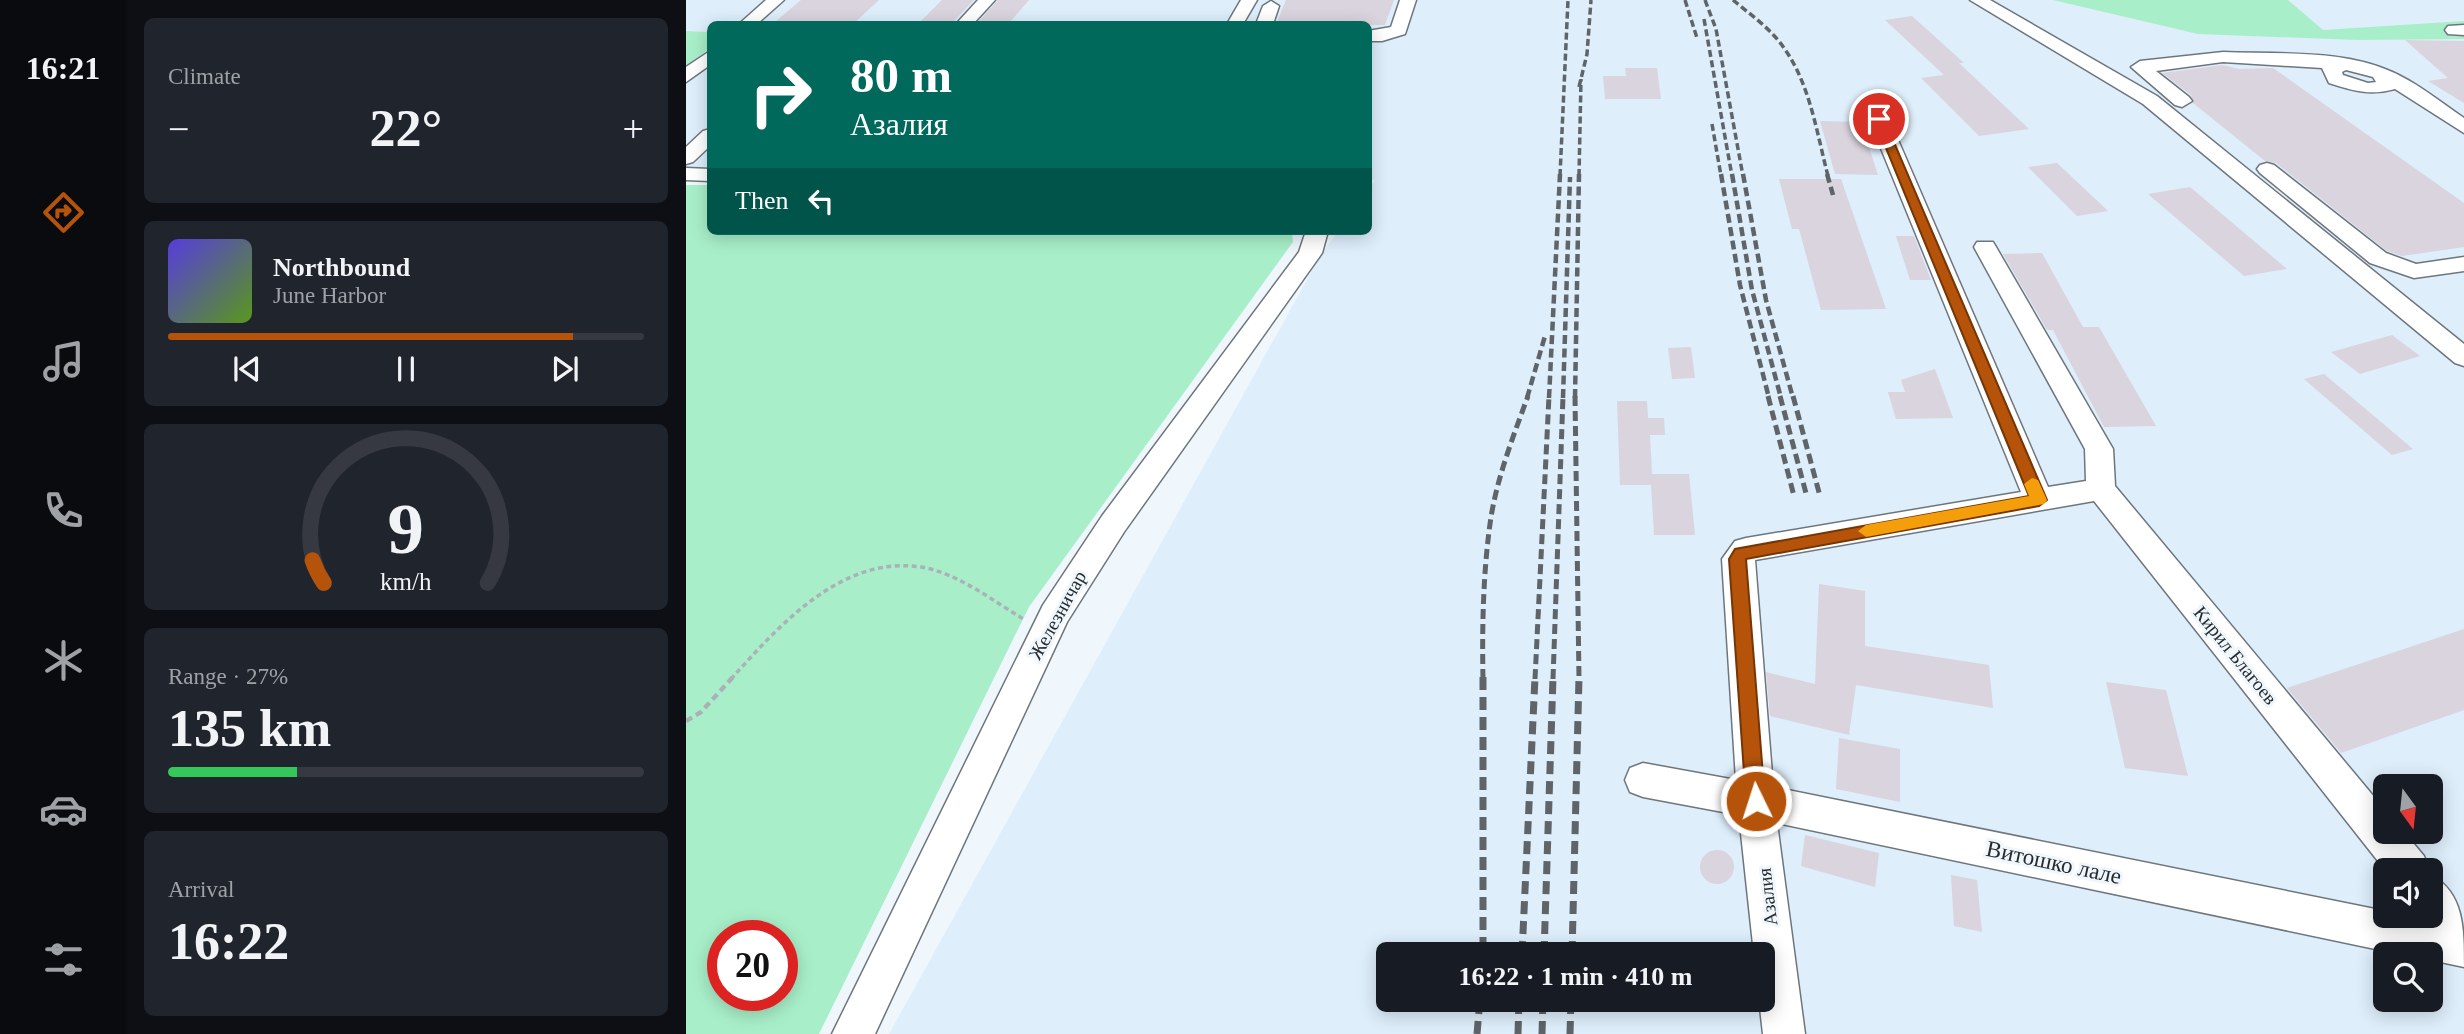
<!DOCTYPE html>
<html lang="en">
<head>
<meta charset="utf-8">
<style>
	:root { --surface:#171b24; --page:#20242c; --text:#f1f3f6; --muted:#9ea1a6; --line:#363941; --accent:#b45309 }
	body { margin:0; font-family:"Times New Roman",serif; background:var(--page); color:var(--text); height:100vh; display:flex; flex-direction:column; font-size:26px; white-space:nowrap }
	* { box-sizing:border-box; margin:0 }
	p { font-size:23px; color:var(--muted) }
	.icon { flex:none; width:38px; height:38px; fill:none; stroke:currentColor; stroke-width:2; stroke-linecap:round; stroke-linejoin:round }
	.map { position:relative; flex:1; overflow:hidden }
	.panel { display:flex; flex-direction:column; gap:18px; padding:18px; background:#0d0f14; width:560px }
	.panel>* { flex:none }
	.hud { position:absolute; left:21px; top:21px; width:665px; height:214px; border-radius:10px; box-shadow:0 4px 18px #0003; background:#00695c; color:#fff; overflow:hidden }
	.needle { width:46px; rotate:165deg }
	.tools { position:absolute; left:1687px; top:774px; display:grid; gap:14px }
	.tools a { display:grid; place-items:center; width:70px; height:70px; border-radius:10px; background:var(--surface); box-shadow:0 4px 18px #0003; font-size:35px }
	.speed { position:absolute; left:21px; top:920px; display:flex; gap:14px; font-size:35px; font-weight:700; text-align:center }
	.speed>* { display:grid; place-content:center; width:91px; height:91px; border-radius:50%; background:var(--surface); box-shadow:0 4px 18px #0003; line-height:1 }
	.speed .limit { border:10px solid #d22; background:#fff; color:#111 }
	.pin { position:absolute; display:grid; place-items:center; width:60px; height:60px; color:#fff; margin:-30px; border:4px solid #fff; border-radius:50%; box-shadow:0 2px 7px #0007 }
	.me { position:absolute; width:77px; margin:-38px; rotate:356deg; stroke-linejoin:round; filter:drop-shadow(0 0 5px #0008) }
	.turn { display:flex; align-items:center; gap:24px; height:147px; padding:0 28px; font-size:32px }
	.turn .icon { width:91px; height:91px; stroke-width:2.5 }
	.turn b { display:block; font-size:49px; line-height:60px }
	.then { display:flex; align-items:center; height:66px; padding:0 28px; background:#0003; gap:14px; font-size:26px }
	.big { font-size:52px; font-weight:700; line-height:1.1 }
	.panel .tile { flex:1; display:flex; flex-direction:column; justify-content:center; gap:10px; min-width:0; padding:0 24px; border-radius:10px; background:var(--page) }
	.panel .dial { align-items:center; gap:0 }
	.dial svg { height:182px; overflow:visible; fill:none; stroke:var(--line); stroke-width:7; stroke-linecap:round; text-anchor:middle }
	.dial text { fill:var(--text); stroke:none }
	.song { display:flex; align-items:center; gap:21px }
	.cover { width:84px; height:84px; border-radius:10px; background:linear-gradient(135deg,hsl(250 70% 55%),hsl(90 70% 35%)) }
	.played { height:7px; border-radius:4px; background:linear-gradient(90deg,var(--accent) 85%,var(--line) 85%) }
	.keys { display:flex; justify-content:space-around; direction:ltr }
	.heat { display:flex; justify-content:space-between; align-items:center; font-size:38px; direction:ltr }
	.charge { height:10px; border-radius:5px; background:linear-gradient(90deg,#34c759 27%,var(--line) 0) }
	.trip { position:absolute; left:690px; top:942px; width:399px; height:70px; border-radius:10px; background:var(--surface); box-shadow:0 4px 18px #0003; font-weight:700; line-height:70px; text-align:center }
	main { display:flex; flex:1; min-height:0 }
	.menu { display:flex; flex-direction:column; width:126px; justify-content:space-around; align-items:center; background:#090b0e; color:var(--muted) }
	.menu .icon { width:49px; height:49px }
	.menu .selected { color:var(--accent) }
	.menu b { font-size:32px; color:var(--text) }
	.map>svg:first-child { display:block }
</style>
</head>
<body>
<main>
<nav class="menu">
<b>16:21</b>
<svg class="icon selected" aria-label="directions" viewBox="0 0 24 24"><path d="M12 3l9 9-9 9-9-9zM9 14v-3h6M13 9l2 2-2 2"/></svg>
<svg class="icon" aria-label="music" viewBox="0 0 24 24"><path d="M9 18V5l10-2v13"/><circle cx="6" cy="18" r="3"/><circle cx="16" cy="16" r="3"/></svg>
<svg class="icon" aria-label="phone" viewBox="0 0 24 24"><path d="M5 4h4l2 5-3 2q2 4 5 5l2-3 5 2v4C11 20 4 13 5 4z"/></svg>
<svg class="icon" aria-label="climate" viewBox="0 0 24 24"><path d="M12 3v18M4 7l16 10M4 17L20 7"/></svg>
<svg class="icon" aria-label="car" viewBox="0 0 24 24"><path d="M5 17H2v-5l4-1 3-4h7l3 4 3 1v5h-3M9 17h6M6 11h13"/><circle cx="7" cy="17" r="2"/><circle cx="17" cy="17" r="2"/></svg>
<svg class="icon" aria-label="filters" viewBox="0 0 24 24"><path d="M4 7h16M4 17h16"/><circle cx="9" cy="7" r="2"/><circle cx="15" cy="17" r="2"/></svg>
</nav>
<section class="panel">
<div class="tile"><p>Climate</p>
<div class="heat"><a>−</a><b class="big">22°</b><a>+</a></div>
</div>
<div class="tile">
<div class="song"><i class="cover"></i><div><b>Northbound</b><p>June Harbor</p></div></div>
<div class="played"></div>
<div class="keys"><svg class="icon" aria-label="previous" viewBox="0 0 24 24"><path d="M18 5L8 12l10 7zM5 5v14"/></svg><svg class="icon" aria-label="pause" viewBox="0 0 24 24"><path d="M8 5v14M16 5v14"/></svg><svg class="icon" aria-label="next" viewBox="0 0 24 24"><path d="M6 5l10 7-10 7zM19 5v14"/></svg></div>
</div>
<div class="tile dial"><svg viewBox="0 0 100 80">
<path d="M14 69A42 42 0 1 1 86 69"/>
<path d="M14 69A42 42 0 0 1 9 59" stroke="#b45309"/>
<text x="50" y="56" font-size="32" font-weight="700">9</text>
<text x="50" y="72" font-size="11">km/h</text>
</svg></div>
<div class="tile"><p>Range · 27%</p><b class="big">135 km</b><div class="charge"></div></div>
<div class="tile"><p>Arrival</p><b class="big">16:22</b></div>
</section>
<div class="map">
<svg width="1778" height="1034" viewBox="0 0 1778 1034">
	<rect width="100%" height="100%" fill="#eff7fd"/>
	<g fill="#deeefb" fill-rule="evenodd">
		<path d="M0 0H1778V1034H203L633 258 652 231H682L683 189 689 180 682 179V24H24V32L0 31ZM1699 786H1745V831H1699ZM1699 870H1745V915H1699ZM702 954H1076V999H702ZM1699 954H1745V999H1699Z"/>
		<path d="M24 53V175L0 174V76Z"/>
	</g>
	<g fill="#a8efc9" fill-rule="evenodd">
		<path d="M1367 0H1602L1637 30 1778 21V39L1672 40 1512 34Z"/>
		<path d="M0 31 24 32V48L0 66Z"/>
		<path d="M0 185H24V231H606L607 242 343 607 133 1034H0ZM37 936H96V996H37Z"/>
	</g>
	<g fill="#d9d4de">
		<path d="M115 0H193L168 23 89 22Z"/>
		<path d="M256 0H288L265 24H232Z"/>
		<path d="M312 0H343L324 22 293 21Z"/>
		<path d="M600 0H708L699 25 590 24Z"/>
		<path d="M1226 16 1278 63H1273L1343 129 1293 136 1235 78 1258 75 1199 20Z"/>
		<path d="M1719 40 1778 41V103L1742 81 1762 78Z"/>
		<path d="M1537 65 1553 69 1587 68 1778 203V247L1716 256 1701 251 1590 163 1579 161 1507 103 1505 95 1476 73Z"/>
		<path d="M939 68H971L975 99H919L917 76H940Z"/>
		<path d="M1134 121 1175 122 1192 175 1149 174Z"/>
		<path d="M1371 163 1422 211 1391 216 1342 167Z"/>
		<path d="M1093 179H1155L1200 309 1135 310 1113 229H1106Z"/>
		<path d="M1504 187 1601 269 1558 276 1462 194Z"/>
		<path d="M1210 236H1228L1245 280H1224Z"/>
		<path d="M1356 253 1397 327H1413L1470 426 1418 427 1367 330H1361L1317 254Z"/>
		<path d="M1706 335 1734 356 1674 374 1645 352Z"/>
		<path d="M1005 347 1009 378 986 379 982 348Z"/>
		<path d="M1249 369 1267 418 1210 419 1202 392H1219L1215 380Z"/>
		<path d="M1638 374 1727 449 1706 455 1618 379Z"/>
		<path d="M931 401H961L962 418H978L979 435H964L966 474H1003L1009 535H968L965 485H934Z"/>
		<path d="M1133 584 1179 591V646L1303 665 1307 708 1170 685 1163 735 1084 716 1080 672 1129 684Z"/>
		<path d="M1778 629V710L1655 753 1601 688Z"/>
		<path d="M1420 682 1480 690 1502 776 1439 768Z"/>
		<path d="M1153 738 1214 749V802L1150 789Z"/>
		<path d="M1119 835 1193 853 1189 887 1115 866Z"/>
		<circle cx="1031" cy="867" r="17"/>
		<path d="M1265 875 1291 880 1296 932 1268 926Z"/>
	</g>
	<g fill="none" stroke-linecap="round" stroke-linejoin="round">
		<g stroke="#6e767d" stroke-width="3">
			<g id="minor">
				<path d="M80 0H98L71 24H53Z"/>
				<path d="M292 0H309L287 24H270Z"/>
				<path d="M555 0H571L557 24H541Z"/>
				<path d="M714 0H730L719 34 696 41H682V31L705 27Z"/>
				<path d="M1284 0H1304L1471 96 1778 344V366L1769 363 1457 104Z"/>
				<path d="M585 1 593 6 587 24H570L577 6Z"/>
				<path d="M1778 25V35L1762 34 1759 30 1762 26Z"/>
				<path d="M24 51V65L0 82V67Z"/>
				<path d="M1537 52C1587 54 1653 50 1699 69 1728 80 1753 101 1778 118V133L1709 89C1684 96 1668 91 1643 83L1636 68 1537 62 1470 71 1503 97 1506 101 1496 107 1489 105 1445 67 1454 61ZM1660 70 1687 77 1690 82 1682 83 1657 75 1656 72Z"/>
				<path d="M1193 113 1203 119 1362 487 1400 481 1399 449 1288 247 1291 242H1307L1310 247 1427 449 1429 486 1699 810V831H1717L1738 856 1743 870H1699L1408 501 1069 560 1087 787 1699 911V915L1739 919 1736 915H1745V875C1778 893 1778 928 1778 967L1745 960V954H1713L1091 823 1119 1034H1077L1073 999H1076V954H1068L1053 815 957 797 944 792 939 780 944 768 957 763 1050 780 1036 559 1049 541 1060 538 1335 492 1183 119Z"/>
				<path d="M24 129V146L7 162 0 164V147L17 131Z"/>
				<path d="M1581 163 1588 165 1700 253 1730 264 1778 257V271L1728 278 1684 263 1574 173 1571 169 1574 165Z"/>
				<path d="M0 168 24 169V181L0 180Z"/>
				<path d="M620 231H642L636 253 438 532 381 622 189 1034H146L357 605 416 516 613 252Z"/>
			</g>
		</g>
		<path stroke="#abb2b7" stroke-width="3.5" stroke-dasharray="5 3.5" stroke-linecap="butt" d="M45 679C93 626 155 555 235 567 272 573 307 601 339 620"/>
		<path stroke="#abb2b7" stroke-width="4.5" stroke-dasharray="7 4.5" stroke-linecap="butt" d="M0 721 15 712 47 677"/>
		<use href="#minor" fill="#fff" fill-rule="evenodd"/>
		<g stroke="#5f6468" stroke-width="3.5" stroke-dasharray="7 3.5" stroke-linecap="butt">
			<path d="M999 0 1011 38"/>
			<path d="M1019 0 1030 29 1057 176"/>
			<path d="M1047 0C1065 15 1085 29 1098 48 1124 84 1131 134 1142 176"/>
			<path d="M1018 19 1046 176"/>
			<path d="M893 87 901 54 905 0"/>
			<path d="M1026 124 1035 176"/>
			<path d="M874 176 882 0"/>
			<path d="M893 176 895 79"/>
		</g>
		<g stroke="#5f6468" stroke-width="4.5" stroke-dasharray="9 4.5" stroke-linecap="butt">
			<path d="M1035 174 1054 285 1083 398"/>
			<path d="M1046 174 1066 290 1095 398"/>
			<path d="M1057 174 1080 300 1107 398"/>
			<path d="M1141 174 1147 195"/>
			<path d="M841 398 859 336"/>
			<path d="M863 398 874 174"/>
			<path d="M877 398 884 177"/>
			<path d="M889 398 893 174"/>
		</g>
		<g stroke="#5f6468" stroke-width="5" stroke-dasharray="10 5" stroke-linecap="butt">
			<path d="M889 396 893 679"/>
			<path d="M1082 396 1108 496"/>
			<path d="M1094 396 1121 497"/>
			<path d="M1107 396 1134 496"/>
			<path d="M797 679C796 628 797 575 804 524 810 480 827 437 842 396"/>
			<path d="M849 679 863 396"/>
			<path d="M867 679 877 396"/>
		</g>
		<g stroke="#5f6468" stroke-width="7" stroke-dasharray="13 7" stroke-linecap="butt">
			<path d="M797 677V954"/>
			<path d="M836 954 849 677"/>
			<path d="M858 954 867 677"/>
			<path d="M886 954 893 677"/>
			<path d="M791 1034 794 999"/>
			<path d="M832 1034 833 999"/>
			<path d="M856 1034 857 999"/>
			<path d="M884 1034 885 999"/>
		</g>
	</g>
	<path fill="#b45309" stroke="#753606" stroke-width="2" d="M1193 116 1198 119 1361 500 1353 506 1060 559 1079 801 1077 807 1070 810 1063 807 1060 801 1043 559 1049 549 1343 496 1188 119Z"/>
	<path fill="#f59e0b" d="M1346 478 1352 480 1361 500 1358 504 1180 537 1172 531 1180 525 1343 496 1338 484Z"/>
	<g text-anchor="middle" stroke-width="6" stroke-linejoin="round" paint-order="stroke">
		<g font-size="19" fill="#272b2e" stroke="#eff7fd">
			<text transform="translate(371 615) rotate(-61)" y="7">Железничар</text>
			<text transform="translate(1550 655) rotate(51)" y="7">Кирил Благоев</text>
			<text transform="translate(1081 897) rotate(-97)" y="7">Азалия</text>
		</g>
		<g font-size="23" fill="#272b2e" stroke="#eff7fd">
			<text transform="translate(1368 862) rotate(12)" y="8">Витошко лале</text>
		</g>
	</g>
</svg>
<div class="tools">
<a><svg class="needle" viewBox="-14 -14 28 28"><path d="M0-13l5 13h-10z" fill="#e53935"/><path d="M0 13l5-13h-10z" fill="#9ea1a6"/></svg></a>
<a><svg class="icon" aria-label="sound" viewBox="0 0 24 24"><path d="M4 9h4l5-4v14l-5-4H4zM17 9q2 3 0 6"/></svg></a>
<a><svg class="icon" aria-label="search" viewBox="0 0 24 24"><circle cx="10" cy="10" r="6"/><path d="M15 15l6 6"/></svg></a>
</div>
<div class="speed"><div class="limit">20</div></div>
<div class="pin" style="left:1193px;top:119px;background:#d93025"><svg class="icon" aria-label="arrive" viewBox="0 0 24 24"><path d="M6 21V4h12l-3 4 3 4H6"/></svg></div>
<svg class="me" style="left:1070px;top:801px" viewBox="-20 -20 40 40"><circle r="17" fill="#b45309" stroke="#fff" stroke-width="3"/><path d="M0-11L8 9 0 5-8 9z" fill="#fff"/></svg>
<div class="trip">16:22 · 1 min · 410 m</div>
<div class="hud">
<div class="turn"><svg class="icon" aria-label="right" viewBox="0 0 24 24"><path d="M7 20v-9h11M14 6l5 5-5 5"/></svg><div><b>80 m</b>Азалия</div></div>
<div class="then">Then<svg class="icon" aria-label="left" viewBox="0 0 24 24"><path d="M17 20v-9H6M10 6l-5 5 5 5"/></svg></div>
</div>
</div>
</main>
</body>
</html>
